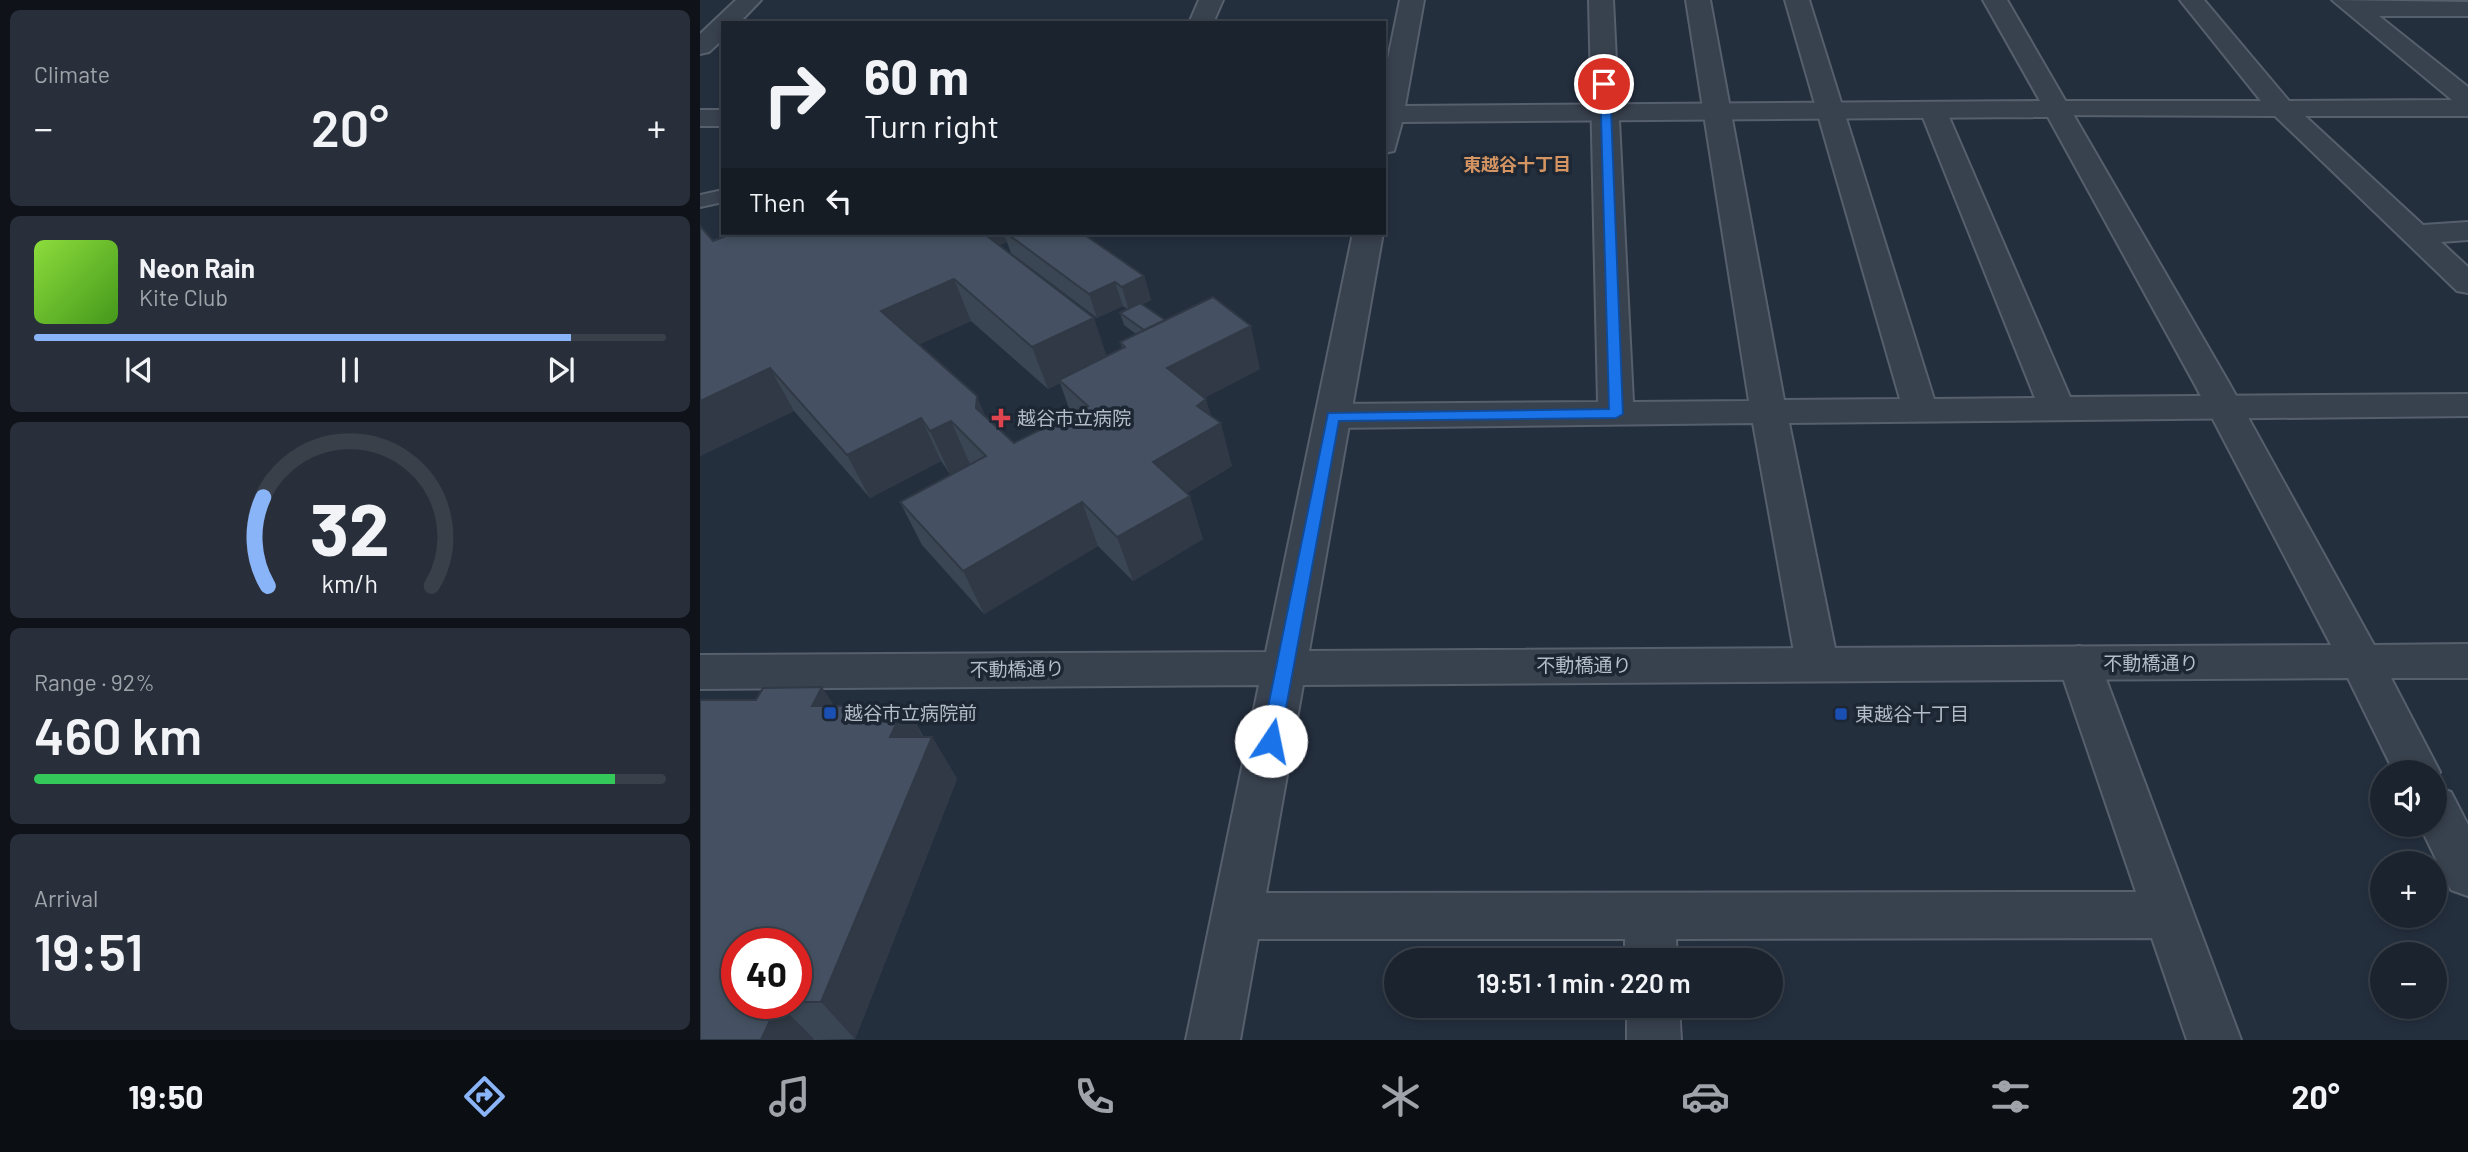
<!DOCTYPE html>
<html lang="en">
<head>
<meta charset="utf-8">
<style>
	:root { --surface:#1b232e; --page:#282f3a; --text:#f1f3f6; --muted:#a0a4aa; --line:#39404a; --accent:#8ab4f8 }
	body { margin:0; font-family:Barlow,"Noto Sans JP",sans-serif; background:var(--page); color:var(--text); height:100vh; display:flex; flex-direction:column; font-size:26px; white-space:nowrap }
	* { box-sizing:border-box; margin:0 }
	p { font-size:23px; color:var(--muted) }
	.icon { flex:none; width:38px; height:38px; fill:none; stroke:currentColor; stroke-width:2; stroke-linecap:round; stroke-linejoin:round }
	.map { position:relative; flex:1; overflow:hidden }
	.side { display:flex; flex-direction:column; gap:10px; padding:10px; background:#0f1319; width:700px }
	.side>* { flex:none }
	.banner { position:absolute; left:21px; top:21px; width:665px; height:214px; border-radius:0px; box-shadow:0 4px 10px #0003,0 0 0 2px var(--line); background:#1b232e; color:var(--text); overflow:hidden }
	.tools { position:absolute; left:1670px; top:760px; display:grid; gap:14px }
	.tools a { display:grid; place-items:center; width:77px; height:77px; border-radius:50%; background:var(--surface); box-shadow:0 4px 10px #0003,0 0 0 2px var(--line); font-size:35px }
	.speed { position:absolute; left:21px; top:928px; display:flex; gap:14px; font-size:35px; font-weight:700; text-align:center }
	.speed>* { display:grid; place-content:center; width:91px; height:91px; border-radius:50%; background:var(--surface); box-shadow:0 4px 10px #0003,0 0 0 2px var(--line); line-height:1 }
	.speed .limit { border:10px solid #d22; background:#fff; color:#111 }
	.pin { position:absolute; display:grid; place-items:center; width:60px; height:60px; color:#fff; margin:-30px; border:4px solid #fff; border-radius:50%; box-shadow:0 2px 7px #0007 }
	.me { position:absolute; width:77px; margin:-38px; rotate:11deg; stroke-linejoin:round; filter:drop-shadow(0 0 5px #0008) }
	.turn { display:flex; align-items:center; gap:24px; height:147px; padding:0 28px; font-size:32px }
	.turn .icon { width:91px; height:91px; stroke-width:2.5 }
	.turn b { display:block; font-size:49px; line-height:60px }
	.then { display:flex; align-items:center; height:66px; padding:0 28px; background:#0003; gap:14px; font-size:26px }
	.big { font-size:52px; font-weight:600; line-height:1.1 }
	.side .widget { flex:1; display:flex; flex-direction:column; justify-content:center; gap:10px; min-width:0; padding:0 24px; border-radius:10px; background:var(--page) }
	.side .dial { align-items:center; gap:0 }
	.dial svg { height:182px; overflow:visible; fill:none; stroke:var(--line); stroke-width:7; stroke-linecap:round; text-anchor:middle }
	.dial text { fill:var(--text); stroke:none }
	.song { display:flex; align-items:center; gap:21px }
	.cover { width:84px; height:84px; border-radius:10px; background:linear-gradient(135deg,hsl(90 70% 55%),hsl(100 70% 35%)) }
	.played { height:7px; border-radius:4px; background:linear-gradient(90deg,var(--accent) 85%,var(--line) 85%) }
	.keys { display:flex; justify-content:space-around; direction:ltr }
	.heat { display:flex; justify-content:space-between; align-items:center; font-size:38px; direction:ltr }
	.charge { height:10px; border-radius:5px; background:linear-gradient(90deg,#34c759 92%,var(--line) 0) }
	.trip { position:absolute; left:684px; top:948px; width:399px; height:70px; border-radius:35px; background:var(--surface); box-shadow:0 4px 10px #0003,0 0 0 2px var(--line); font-weight:600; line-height:70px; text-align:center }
	.tabs { display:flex; height:112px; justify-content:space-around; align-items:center; background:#0b0e12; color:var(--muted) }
	.tabs .icon { width:49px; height:49px }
	.tabs .active { color:var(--accent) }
	.tabs b { font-size:32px; color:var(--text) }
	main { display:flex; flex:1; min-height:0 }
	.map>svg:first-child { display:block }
</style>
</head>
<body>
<main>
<section class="side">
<div class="widget"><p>Climate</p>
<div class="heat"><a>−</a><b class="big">20°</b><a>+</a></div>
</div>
<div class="widget">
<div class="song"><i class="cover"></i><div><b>Neon Rain</b><p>Kite Club</p></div></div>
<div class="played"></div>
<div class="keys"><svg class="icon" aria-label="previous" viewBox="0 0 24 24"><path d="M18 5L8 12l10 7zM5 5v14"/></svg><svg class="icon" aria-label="pause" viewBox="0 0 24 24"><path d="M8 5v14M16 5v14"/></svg><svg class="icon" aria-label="next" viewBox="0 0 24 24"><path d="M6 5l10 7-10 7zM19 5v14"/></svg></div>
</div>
<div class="widget dial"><svg viewBox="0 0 100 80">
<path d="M14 69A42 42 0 1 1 86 69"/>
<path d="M14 69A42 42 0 0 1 12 30" stroke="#8ab4f8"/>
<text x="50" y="56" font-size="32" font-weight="700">32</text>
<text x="50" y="72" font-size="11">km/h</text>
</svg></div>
<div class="widget"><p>Range · 92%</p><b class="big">460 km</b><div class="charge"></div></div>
<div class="widget"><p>Arrival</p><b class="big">19:51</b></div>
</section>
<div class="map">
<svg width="1768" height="1040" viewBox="0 0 1768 1040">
	<rect width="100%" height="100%" fill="#242f3e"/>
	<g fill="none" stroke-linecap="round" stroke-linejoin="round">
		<g stroke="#565f6c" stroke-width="4">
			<path id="service" d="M23 190V202L0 207V195Z"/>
		</g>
		<g stroke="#565f6c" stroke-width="4">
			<g id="minor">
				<path d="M499 0H523L513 23H489Z"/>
				<path d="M889 0H913L933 402 1049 401 986 0H1010L1084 400 1200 399 1085 0H1109L1234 399 1335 398 1220 110 1224 104H1242L1246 110 1370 397 1768 394V416L1089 423 1138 663 1132 675 1117 680 1102 675 1096 663 1053 423 633 428 620 424 615 416 620 408 633 404 898 402Z"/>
				<path d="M1480 0H1504L1589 101 1752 100 1632 0 1768 2V16H1679L1768 87V116H1605L1723 225 1768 222V240L1741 242 1768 267V293L1757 291 1575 116 1348 115 1344 109 1348 103 1357 101H1561Z"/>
				<path d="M1379 646 1394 651 1400 663 1541 1040H1487L1452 938 976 939 977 961H925V939H538L520 932 513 916 520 900 538 893 1436 892 1358 663 1364 651Z"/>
				<path d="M927 1006H979L981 1040H927Z"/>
			</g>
		</g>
		<g stroke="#565f6c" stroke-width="4">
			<g id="tertiary">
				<path d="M36 0H61L39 23H23V39L9 52 0 54V34Z"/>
				<path d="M700 0H724L705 106 1340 101 1283 0H1307L1529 383 1674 645 1768 644V678H1691L1740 772 1734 784V772H1694L1648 678 603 685 540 1040H486L559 685 0 689V655L566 652 653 233H683L609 651 1631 645 1494 383 1348 117 702 122 694 151 684 153V78Z"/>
				<rect x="0" y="110" width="23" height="16"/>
				<path d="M1734 786 1751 792 1768 825V896L1751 890 1719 824H1734Z"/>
			</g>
		</g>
		<use href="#service" fill="#38414e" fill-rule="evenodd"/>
		<use href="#minor" fill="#38414e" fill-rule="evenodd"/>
		<use href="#tertiary" fill="#38414e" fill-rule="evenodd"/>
	</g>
	<g fill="#3b4654" fill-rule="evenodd">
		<path d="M34 233H382L444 276 451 300 443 304 465 320 560 369 504 398 532 466 487 493 503 539 433 581 398 546 284 614 222 545 200 502 270 464 250 474 241 461 170 498 94 411 0 456 13 241ZM307 242 311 253 397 318 423 306 427 309 420 313 424 325 436 334 420 342 422 348 406 356 299 245ZM271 321 348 389 360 383 371 414 314 443 286 417 219 344Z"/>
		<path d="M56 700 134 706H205L224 737H232L257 779 155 1039 114 1040H0ZM96 943V1003H37Z"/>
	</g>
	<g fill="#303945">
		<path d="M266 233H303L307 242 275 255Z"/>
		<path d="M444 276 451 300 429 311 422 287Z"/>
		<path d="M254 279 271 321 201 353 181 311Z"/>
		<path d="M415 282 423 306 397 318 389 294Z"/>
		<path d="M394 318 408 360 359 380 360 383 348 389 332 347Z"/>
		<path d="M551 326 560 369 479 411 467 368Z"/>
		<path d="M70 368 94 411 0 456V401Z"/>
		<path d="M277 396 295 439 276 408Z"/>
		<path d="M506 399 514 427 521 423 532 466 467 505 453 462 497 406Z"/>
		<path d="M221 418 241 461 170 498 147 455Z"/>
		<path d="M251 421 270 464 250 474 230 431Z"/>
		<path d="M490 496 503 539 433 581 417 537Z"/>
		<path d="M382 502 398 546 284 614 263 571Z"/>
		<path d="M122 687 150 730 112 706Z"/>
		<path d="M205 706 228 745 232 737 257 779 155 1039 121 1002 190 737Z"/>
		<path d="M78 1003 114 1039V1040H61Z"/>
	</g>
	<g fill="#455162" stroke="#303945" stroke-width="2">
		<path d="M0 226 13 241 34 233H283L394 318 332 347 254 279 181 311 277 396 276 408 314 443 388 406 359 380 425 347 420 342 513 297 551 326 467 368 506 399 497 406 521 423 453 462 490 496 417 537 382 502 263 571 200 502 286 456 251 421 230 431 221 418 147 455 70 368 0 401Z"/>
		<path d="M306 233H382L444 276 422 287 415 282 389 294Z"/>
		<path d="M440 303 465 320 444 330 420 313Z"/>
		<path d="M122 687 112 706H205L190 737H232L121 1002H96V943H37V1003H78L61 1040H0V700H56L63 688Z"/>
	</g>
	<path fill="#1a73e8" stroke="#114b97" stroke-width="2" d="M900 81 910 84 923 414 916 418 639 421 580 741 577 747H564L561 741 628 413 909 409Z"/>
	<path fill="#e0444e" stroke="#1d2633" stroke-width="2.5" d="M297.5 407.5h7v7h7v7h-7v7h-7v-7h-7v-7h7z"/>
	<g fill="#1a4fb4" stroke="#1d2633" stroke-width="2.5">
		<rect x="123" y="706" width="14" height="14" rx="3.5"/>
		<rect x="1134" y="707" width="14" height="14" rx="3.5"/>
	</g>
	<g text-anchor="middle" stroke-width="7" stroke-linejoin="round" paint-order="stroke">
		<g font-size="18" font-weight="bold" fill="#d59563" stroke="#1d2633">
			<text x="817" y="171">東越谷十丁目</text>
		</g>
		<g font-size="19" fill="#b4bcc9" stroke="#1d2633" text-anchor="start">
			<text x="317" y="425">越谷市立病院</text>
			<text x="144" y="720">越谷市立病院前</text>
			<text x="1155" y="721">東越谷十丁目</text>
		</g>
		<g font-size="19" fill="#b4bcc9" stroke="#1d2633">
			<text x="1451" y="670">不動橋通り</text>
			<text x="884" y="672">不動橋通り</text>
			<text transform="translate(317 669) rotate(-1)" y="7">不動橋通り</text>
		</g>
	</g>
</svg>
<div class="tools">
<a><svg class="icon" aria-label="sound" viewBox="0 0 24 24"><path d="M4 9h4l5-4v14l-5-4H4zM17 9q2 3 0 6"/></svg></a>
<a>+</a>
<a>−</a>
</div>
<div class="speed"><div class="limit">40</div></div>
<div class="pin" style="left:904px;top:84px;background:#d93025"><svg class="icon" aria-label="arrive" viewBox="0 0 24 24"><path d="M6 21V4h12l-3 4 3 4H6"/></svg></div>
<svg class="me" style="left:571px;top:741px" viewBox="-20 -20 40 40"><circle r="19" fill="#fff"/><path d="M0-13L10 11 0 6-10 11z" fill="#1a73e8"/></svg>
<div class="trip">19:51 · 1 min · 220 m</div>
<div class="banner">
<div class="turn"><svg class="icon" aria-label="right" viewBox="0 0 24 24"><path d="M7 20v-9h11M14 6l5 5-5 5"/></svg><div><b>60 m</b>Turn right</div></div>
<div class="then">Then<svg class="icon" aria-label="left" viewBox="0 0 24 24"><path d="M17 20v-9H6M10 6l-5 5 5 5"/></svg></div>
</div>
</div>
</main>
<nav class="tabs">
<b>19:50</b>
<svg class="icon active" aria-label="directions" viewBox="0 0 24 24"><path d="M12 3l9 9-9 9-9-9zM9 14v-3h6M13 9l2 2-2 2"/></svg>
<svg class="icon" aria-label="music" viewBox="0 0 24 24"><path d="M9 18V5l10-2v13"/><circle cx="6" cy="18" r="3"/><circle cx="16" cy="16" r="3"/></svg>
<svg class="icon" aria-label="phone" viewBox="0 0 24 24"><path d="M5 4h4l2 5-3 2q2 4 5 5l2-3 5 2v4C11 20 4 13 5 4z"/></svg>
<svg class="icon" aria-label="climate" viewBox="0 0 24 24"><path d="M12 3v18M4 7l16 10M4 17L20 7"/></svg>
<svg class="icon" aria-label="car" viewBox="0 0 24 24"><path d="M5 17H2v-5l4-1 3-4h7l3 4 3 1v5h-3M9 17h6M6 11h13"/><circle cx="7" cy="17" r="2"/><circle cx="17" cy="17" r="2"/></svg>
<svg class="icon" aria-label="filters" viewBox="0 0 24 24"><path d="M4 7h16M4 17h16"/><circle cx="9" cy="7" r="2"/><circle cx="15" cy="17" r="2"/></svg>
<b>20°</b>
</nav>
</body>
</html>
